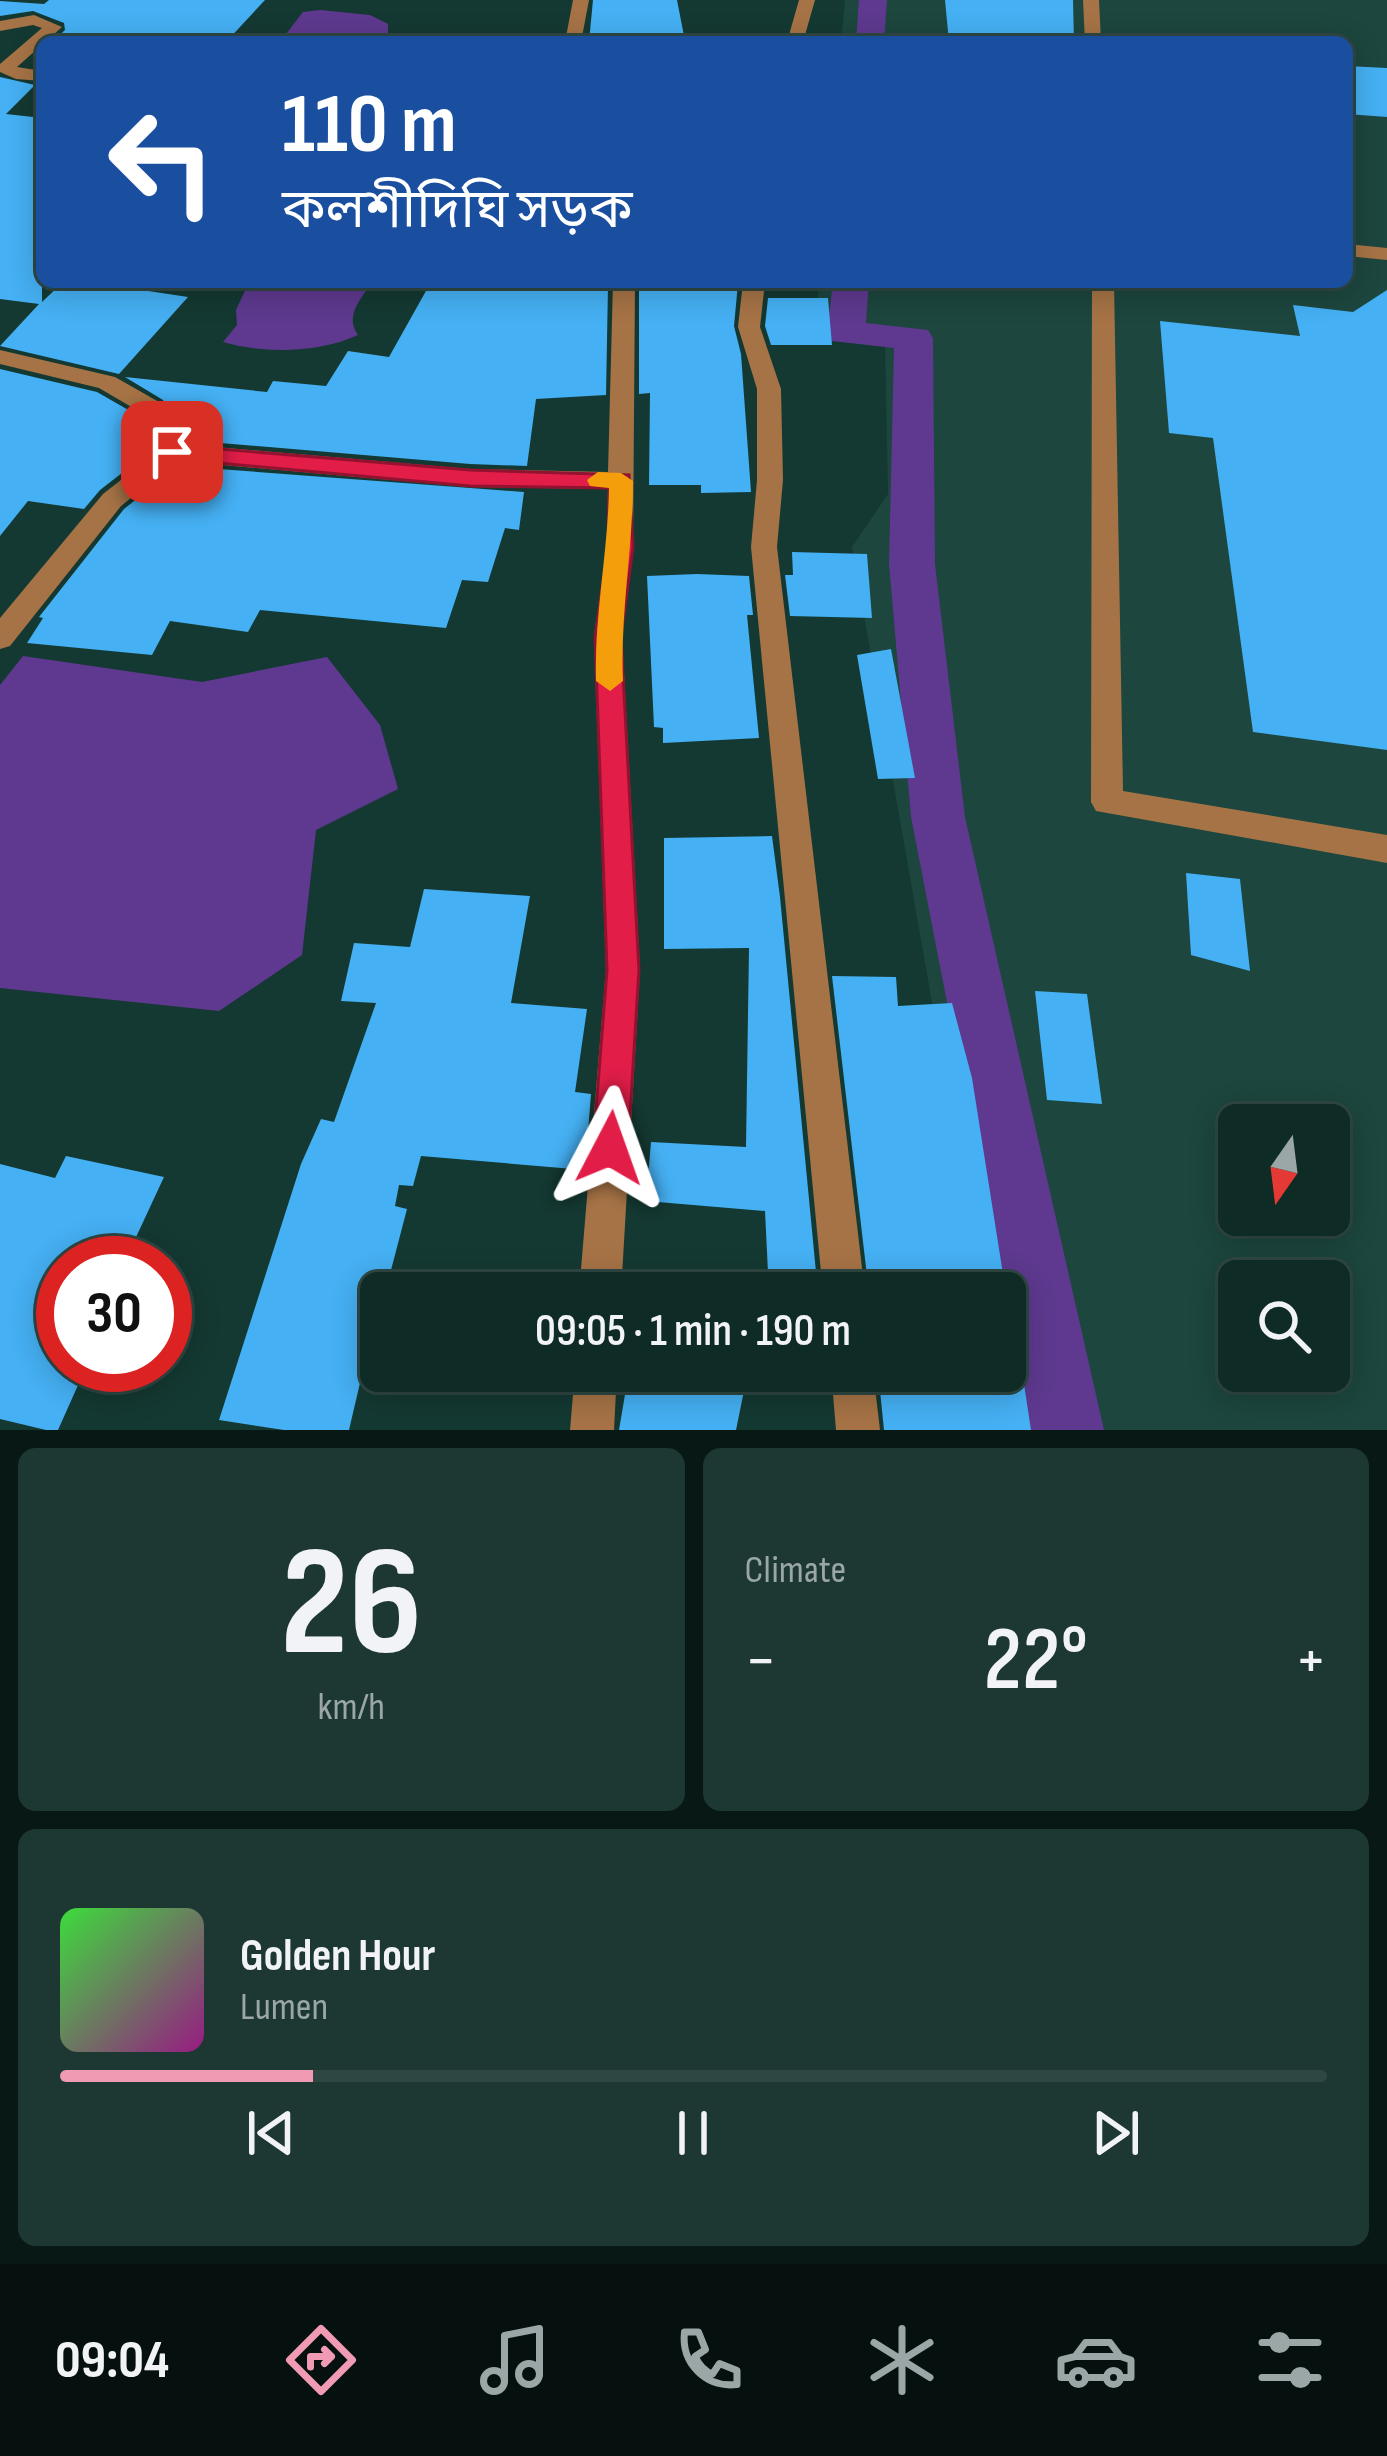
<!DOCTYPE html>
<html lang="en">
<head>
<meta charset="utf-8">
<style>
	:root { --surface:#0f2b26; --page:#1d3732; --text:#f1f3f6; --muted:#9ba7a7; --line:#2f4743; --accent:#f19ab4 }
	body { margin:0; font-family:"Sofia Sans Condensed","Noto Sans Bengali",sans-serif; background:var(--page); color:var(--text); height:100vh; display:flex; flex-direction:column; font-size:45px; white-space:nowrap }
	* { box-sizing:border-box; margin:0 }
	p { font-size:39px; color:var(--muted) }
	.icon { flex:none; width:66px; height:66px; fill:none; stroke:currentColor; stroke-width:2; stroke-linecap:round; stroke-linejoin:round }
	.map { position:relative; height:1430px; overflow:hidden }
	.side { display:flex; flex-direction:column; gap:18px; padding:18px; background:#081815; flex:1 }
	.side>* { flex:none }
	.hud { position:absolute; left:36px; top:36px; width:1317px; height:252px; border-radius:18px; box-shadow:0 6px 30px #0003,0 0 0 3px var(--line); background:#1a4fa0; color:#fff; overflow:hidden }
	.needle { width:78px; rotate:194deg }
	.tools { position:absolute; left:1218px; top:1104px; display:grid; gap:24px }
	.tools a { display:grid; place-items:center; width:132px; height:132px; border-radius:18px; background:var(--surface); box-shadow:0 6px 30px #0003,0 0 0 3px var(--line); font-size:60px }
	.speed { position:absolute; left:36px; top:1236px; display:flex; gap:24px; font-size:60px; font-weight:700; text-align:center }
	.speed>* { display:grid; place-content:center; width:156px; height:156px; border-radius:50%; background:var(--surface); box-shadow:0 6px 30px #0003,0 0 0 3px var(--line); line-height:1 }
	.speed .limit { border:18px solid #d22; background:#fff; color:#111 }
	.pin { position:absolute; display:grid; place-items:center; width:102px; height:102px; color:#fff; margin:-51px; border-radius:24px; box-shadow:0 6px 18px #0006 }
	.me { position:absolute; width:132px; margin:-66px; rotate:4deg; stroke-linejoin:round; filter:drop-shadow(0 0 9px #0008) }
	.turn { display:flex; align-items:center; gap:42px; height:252px; padding:0 48px; font-size:54px }
	.turn .icon { width:156px; height:156px; stroke-width:2.5 }
	.turn b { display:block; font-size:84px; line-height:102px }
	.big { font-size:90px; font-weight:600; line-height:1.1 }
	.side .widget { flex:1; display:flex; flex-direction:column; justify-content:center; gap:18px; min-width:0; padding:0 42px; border-radius:18px; background:var(--page) }
	.side .dial { align-items:center; gap:0 }
	.dial b { font-size:156px; line-height:1 }
	.song { display:flex; align-items:center; gap:36px }
	.cover { width:144px; height:144px; border-radius:18px; background:linear-gradient(135deg,hsl(120 70% 55%),hsl(310 70% 35%)) }
	.played { height:12px; border-radius:6px; background:linear-gradient(90deg,var(--accent) 20%,var(--line) 20%) }
	.keys { display:flex; justify-content:space-around; direction:ltr }
	.heat { display:flex; justify-content:space-between; align-items:center; font-size:66px; direction:ltr }
	.side .tiles { flex:1; display:grid; gap:18px; grid-template-columns:1fr 1fr }
	.widget:last-child { grid-column:span 2 }
	.trip { position:absolute; left:360px; top:1272px; width:666px; height:120px; border-radius:18px; background:var(--surface); box-shadow:0 6px 30px #0003,0 0 0 3px var(--line); font-weight:600; line-height:120px; text-align:center }
	.tab-bar { display:flex; height:192px; justify-content:space-around; align-items:center; background:#06110f; color:var(--muted) }
	.tab-bar .icon { width:84px; height:84px }
	.tab-bar .selected { color:var(--accent) }
	.tab-bar b { font-size:54px; color:var(--text) }
	.map>svg:first-child { display:block }
</style>
</head>
<body>
<div class="map">
<svg width="1387" height="1430" viewBox="0 0 1387 1430">
	<rect width="100%" height="100%" fill="#143932"/>
	<path fill="#1c463e" fill-rule="evenodd" d="M845 0H1387V1430H1007L1005 1293H983L852 547 888 494 885 342 814 336 819 282H1347V42H841ZM1239 1125H1329V1215H1239ZM1239 1281H1329V1371H1239Z"/>
	<g fill="#5e398f">
		<path d="M320 10 370 15 388 24V42H280L303 12Z"/>
		<path d="M249 282H372C361 299 344 316 358 335 319 353 264 354 223 342L237 325 236 310Z"/>
		<path d="M23 656 202 682 327 657 380 725 398 789 316 830 302 955 219 1011 0 988V685Z"/>
	</g>
	<g fill="none" stroke-linecap="round" stroke-linejoin="round">
		<g fill="#5e398f" fill-rule="evenodd">
			<path d="M859 0H887L884 42H856Z"/>
			<path d="M833 282H869L866 323 928 330 933 338 935 564 965 817 1104 1430H1030L911 817 889 564 894 348 832 341 827 333Z"/>
		</g>
	</g>
	<g fill="#45b0f3">
		<path d="M49 0H265L226 42H52L65 30 64 23 33 11 0 16V1L44 4Z"/>
		<path d="M593 0H677L685 41 589 42Z"/>
		<path d="M945 0H1073L1074 42H949Z"/>
		<path d="M1347 66 1387 68V117L1347 114Z"/>
		<path d="M0 77 35 85 6 114 42 118V302L63 282H141L135 289 188 297 119 374 0 346 39 304 0 299Z"/>
		<path d="M431 282 608 285 606 395 536 399 527 466 470 464 184 440 163 400 125 377 267 392 273 381 326 386 348 351 389 357Z"/>
		<path d="M649 282 738 283 734 326 741 354 751 492 701 493V485H649L650 393 639 394V285Z"/>
		<path d="M1387 290V750L1253 732 1213 438 1169 433 1160 321 1300 336 1293 305 1353 312Z"/>
		<path d="M768 298H828L832 345H771L765 326Z"/>
		<path d="M0 369 97 392 137 415 153 449 100 490 84 509 28 501 0 536Z"/>
		<path d="M178 466 524 492 519 530 505 528 488 582 462 580 446 628 260 610 248 632 170 621 152 655 27 643 43 618 39 617 124 509Z"/>
		<path d="M792 552 867 554 872 618 790 616 785 575H793Z"/>
		<path d="M697 574 749 576 753 615H747L759 738 663 743V728L654 727 647 576Z"/>
		<path d="M891 649 915 778 878 779 857 655Z"/>
		<path d="M772 836 780 897 818 1293H769L765 1211 646 1201 651 1142 746 1147 749 948 664 949V838Z"/>
		<path d="M1186 873 1240 879 1250 971 1191 955Z"/>
		<path d="M424 889 530 896 511 1003 587 1009 575 1092 591 1094 585 1170 421 1156 413 1186 399 1185 395 1206 407 1209 385 1293H381L349 1430H284L219 1420 301 1164 321 1119 334 1122 376 1003 341 1001 354 943 410 947Z"/>
		<path d="M832 976 896 977 898 1006 952 1003 972 1078 1006 1293H869Z"/>
		<path d="M1035 991 1087 994 1102 1104 1047 1100Z"/>
		<path d="M66 1156 164 1177 124 1263H63V1365H87L58 1430H46L0 1419V1164L55 1178Z"/>
		<path d="M629 1371H748L736 1430H619Z"/>
		<path d="M878 1371H1022L1031 1430H884Z"/>
	</g>
	<g fill="none" stroke-linecap="round" stroke-linejoin="round">
		<g fill="#a67346" fill-rule="evenodd">
			<path d="M573 0H589L581 42H565Z"/>
			<path d="M799 0H815L803 42H787Z"/>
			<path d="M1083 0H1099L1101 42H1085Z"/>
			<path d="M34 15 62 27 17 67 42 71V81L16 79 0 72V64L42 28 33 25 0 31V21Z"/>
			<path d="M1347 244 1387 248V260L1347 256Z"/>
			<path d="M613 282H635L633 547 622 636 640 970 621 1293H579L606 970 594 636 607 547 608 489 470 487 177 461 121 506 10 646 0 649V618L103 494 159 450 140 412 99 388 0 364V350L115 377 159 402 181 444 470 469 608 472Z"/>
			<path d="M743 282H765L760 327 781 389 783 480 777 547 865 1293H823L751 547 757 480V389L738 327Z"/>
			<path d="M1092 282H1114L1123 791 1387 835V863L1096 811 1091 802Z"/>
			<path d="M575 1371H617L614 1430H570Z"/>
			<path d="M831 1371H873L880 1430H836Z"/>
		</g>
	</g>
	<path fill="#e11d48" stroke="#92132f" stroke-width="3" d="M172 445 470 470 629 475 633 547 621 637 639 970 628 1148 623 1160 610 1165 598 1160 593 1148 607 970 595 637 608 547 609 488 470 486 164 458 161 452Z"/>
	<path fill="#f59e0b" d="M598 472 621 473 633 481C633 548 620 614 623 681L610 691 596 681C594 616 608 553 609 488L590 486 587 480Z"/>
</svg>
<div class="tools">
<a><svg class="needle" viewBox="-14 -14 28 28"><path d="M0-13l5 13h-10z" fill="#e53935"/><path d="M0 13l5-13h-10z" fill="#9ba7a7"/></svg></a>
<a><svg class="icon" aria-label="search" viewBox="0 0 24 24"><circle cx="10" cy="10" r="6"/><path d="M15 15l6 6"/></svg></a>
</div>
<div class="speed"><div class="limit">30</div></div>
<div class="pin" style="left:172px;top:452px;background:#d93025"><svg class="icon" aria-label="arrive" viewBox="0 0 24 24"><path d="M6 21V4h12l-3 4 3 4H6"/></svg></div>
<svg class="me" style="left:610px;top:1148px" viewBox="-20 -20 40 40"><path d="M0-17L14 15 0 8-14 15z" fill="#e11d48" stroke="#fff" stroke-width="4"/></svg>
<div class="trip">09:05 · 1 min · 190 m</div>
<div class="hud">
<div class="turn"><svg class="icon" aria-label="left" viewBox="0 0 24 24"><path d="M17 20v-9H6M10 6l-5 5 5 5"/></svg><div><b>110 m</b>কলশীদিঘি সড়ক</div></div>
</div>
</div>
<section class="side">
<div class="tiles">
<div class="widget dial"><b>26</b><p>km/h</p></div>
<div class="widget"><p>Climate</p>
<div class="heat"><a>−</a><b class="big">22°</b><a>+</a></div>
</div>
<div class="widget">
<div class="song"><i class="cover"></i><div><b>Golden Hour</b><p>Lumen</p></div></div>
<div class="played"></div>
<div class="keys"><svg class="icon" aria-label="previous" viewBox="0 0 24 24"><path d="M18 5L8 12l10 7zM5 5v14"/></svg><svg class="icon" aria-label="pause" viewBox="0 0 24 24"><path d="M8 5v14M16 5v14"/></svg><svg class="icon" aria-label="next" viewBox="0 0 24 24"><path d="M6 5l10 7-10 7zM19 5v14"/></svg></div>
</div>
</div>
</section>
<nav class="tab-bar">
<b>09:04</b>
<svg class="icon selected" aria-label="directions" viewBox="0 0 24 24"><path d="M12 3l9 9-9 9-9-9zM9 14v-3h6M13 9l2 2-2 2"/></svg>
<svg class="icon" aria-label="music" viewBox="0 0 24 24"><path d="M9 18V5l10-2v13"/><circle cx="6" cy="18" r="3"/><circle cx="16" cy="16" r="3"/></svg>
<svg class="icon" aria-label="phone" viewBox="0 0 24 24"><path d="M5 4h4l2 5-3 2q2 4 5 5l2-3 5 2v4C11 20 4 13 5 4z"/></svg>
<svg class="icon" aria-label="climate" viewBox="0 0 24 24"><path d="M12 3v18M4 7l16 10M4 17L20 7"/></svg>
<svg class="icon" aria-label="car" viewBox="0 0 24 24"><path d="M5 17H2v-5l4-1 3-4h7l3 4 3 1v5h-3M9 17h6M6 11h13"/><circle cx="7" cy="17" r="2"/><circle cx="17" cy="17" r="2"/></svg>
<svg class="icon" aria-label="filters" viewBox="0 0 24 24"><path d="M4 7h16M4 17h16"/><circle cx="9" cy="7" r="2"/><circle cx="15" cy="17" r="2"/></svg>
</nav>
</body>
</html>
